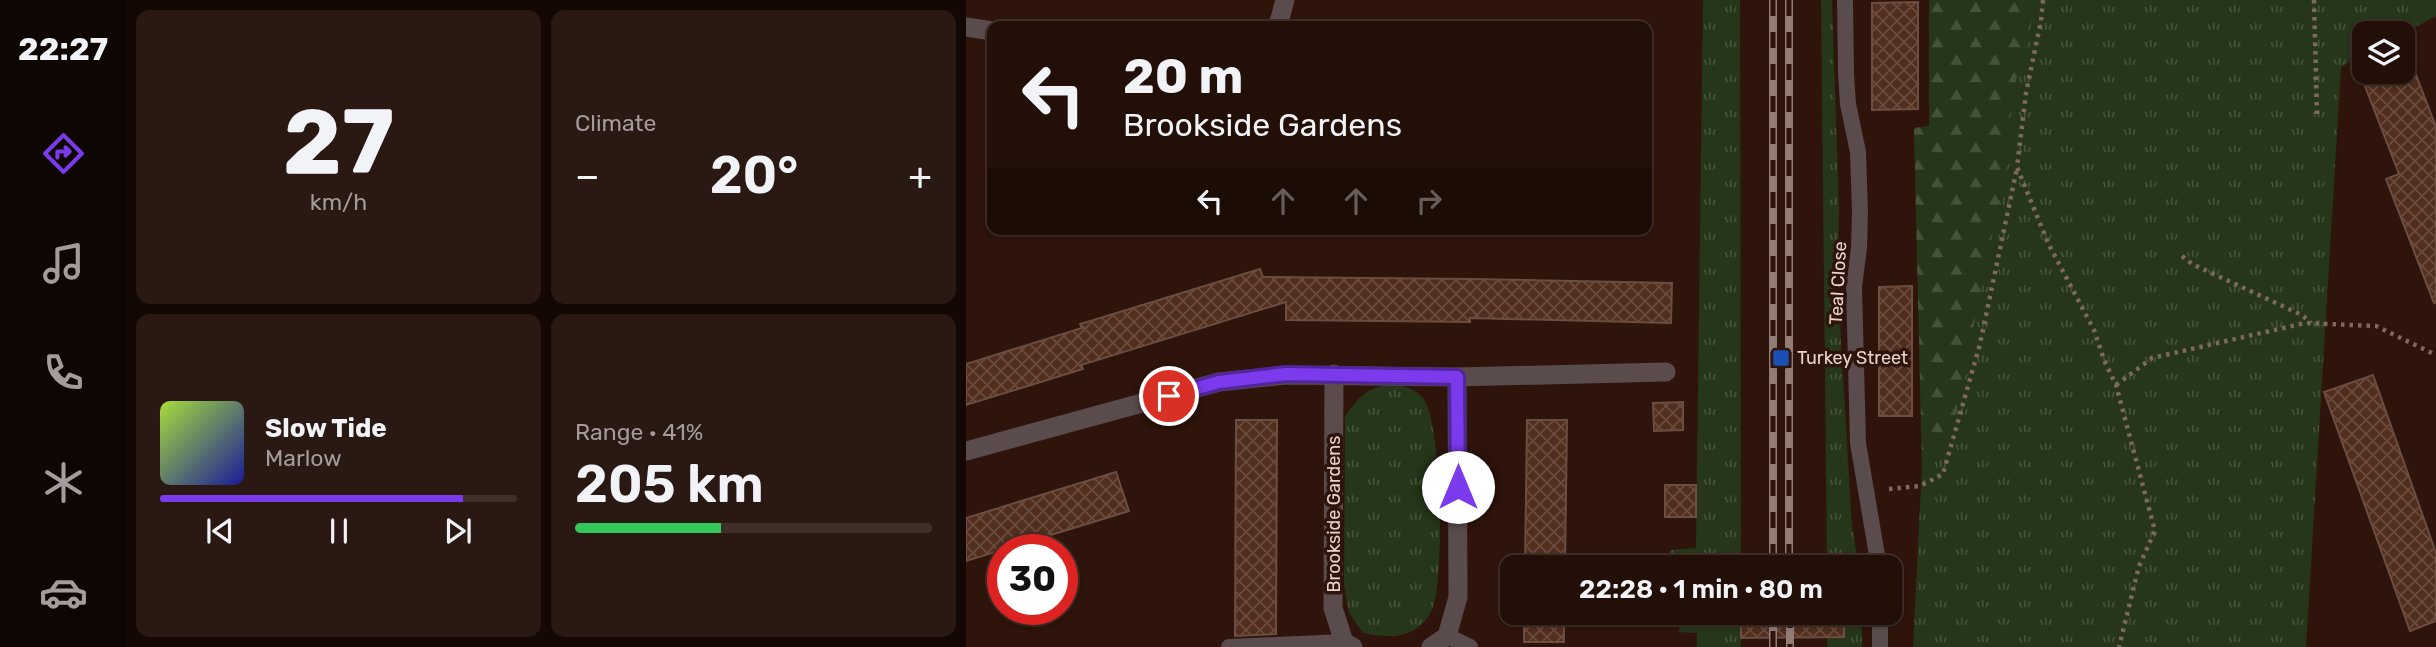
<!DOCTYPE html>
<html lang="en">
<head>
<meta charset="utf-8">
<style>
	:root { --surface:#220f08; --page:#2a1812; --text:#f1f3f6; --muted:#a29c9c; --line:#3f2f29; --accent:#7c3aed }
	body { margin:0; font-family:Rubik,sans-serif; background:var(--page); color:var(--text); height:100vh; display:flex; flex-direction:column; font-size:26px; white-space:nowrap }
	* { box-sizing:border-box; margin:0 }
	p { font-size:23px; color:var(--muted) }
	.icon { flex:none; width:38px; height:38px; fill:none; stroke:currentColor; stroke-width:2; stroke-linecap:round; stroke-linejoin:round }
	.map { position:relative; flex:1; overflow:hidden }
	.details { display:flex; flex-direction:column; gap:10px; padding:10px; background:#130804; width:840px }
	.details>* { flex:none }
	.banner { position:absolute; left:21px; top:21px; width:665px; height:214px; border-radius:14px; box-shadow:0 2px 5px #0004,0 0 0 2px var(--line); background:#220f08; color:var(--text); overflow:hidden }
	.controls { position:absolute; left:1386px; top:21px; display:grid; gap:14px }
	.controls a { display:grid; place-items:center; width:63px; height:63px; border-radius:14px; background:var(--surface); box-shadow:0 2px 5px #0004,0 0 0 2px var(--line); font-size:35px }
	.speed { position:absolute; left:21px; top:534px; display:flex; gap:14px; font-size:35px; font-weight:700; text-align:center }
	.speed>* { display:grid; place-content:center; width:91px; height:91px; border-radius:50%; background:var(--surface); box-shadow:0 2px 5px #0004,0 0 0 2px var(--line); line-height:1 }
	.speed .limit { border:10px solid #d22; background:#fff; color:#111 }
	.pin { position:absolute; display:grid; place-items:center; width:60px; height:60px; color:#fff; margin:-30px; border:4px solid #fff; border-radius:50%; box-shadow:0 2px 7px #0007 }
	.me { position:absolute; width:77px; margin:-38px; rotate:0deg; stroke-linejoin:round; filter:drop-shadow(0 0 5px #0008) }
	.turn { display:flex; align-items:center; gap:24px; height:147px; padding:0 21px; font-size:32px }
	.turn .icon { width:91px; height:91px; stroke-width:2.5 }
	.turn b { display:block; font-size:49px; line-height:60px }
	.lanes { display:flex; align-items:center; height:66px; padding:0 21px; background:#0003; justify-content:center; gap:35px; direction:ltr }
	.lanes .off { opacity:.35 }
	.big { font-size:52px; font-weight:600; line-height:1.1 }
	.details .card { flex:1; display:flex; flex-direction:column; justify-content:center; gap:10px; min-width:0; padding:0 24px; border-radius:14px; background:var(--page) }
	.details .dial { align-items:center; gap:0 }
	.dial b { font-size:91px; line-height:1 }
	.song { display:flex; align-items:center; gap:21px }
	.cover { width:84px; height:84px; border-radius:10px; background:linear-gradient(135deg,hsl(80 70% 55%),hsl(240 70% 35%)) }
	.played { height:7px; border-radius:4px; background:linear-gradient(90deg,var(--accent) 85%,var(--line) 85%) }
	.keys { display:flex; justify-content:space-around; direction:ltr }
	.heat { display:flex; justify-content:space-between; align-items:center; font-size:38px; direction:ltr }
	.charge { height:10px; border-radius:5px; background:linear-gradient(90deg,#34c759 41%,var(--line) 0) }
	.details .tiles { flex:1; display:grid; gap:10px; grid-template-columns:repeat(2,1fr) }
	.trip { position:absolute; left:534px; top:555px; width:402px; height:70px; border-radius:14px; background:var(--surface); box-shadow:0 2px 5px #0004,0 0 0 2px var(--line); font-weight:600; line-height:70px; text-align:center }
	main { display:flex; flex:1; min-height:0 }
	.menu { display:flex; flex-direction:column; width:126px; justify-content:space-around; align-items:center; background:#0e0603; color:var(--muted) }
	.menu .icon { width:49px; height:49px }
	.menu .active { color:var(--accent) }
	.menu b { font-size:32px; color:var(--text) }
	.map>svg:first-child { display:block }
</style>
</head>
<body>
<main>
<nav class="menu">
<b>22:27</b>
<svg class="icon active" aria-label="directions" viewBox="0 0 24 24"><path d="M12 3l9 9-9 9-9-9zM9 14v-3h6M13 9l2 2-2 2"/></svg>
<svg class="icon" aria-label="music" viewBox="0 0 24 24"><path d="M9 18V5l10-2v13"/><circle cx="6" cy="18" r="3"/><circle cx="16" cy="16" r="3"/></svg>
<svg class="icon" aria-label="phone" viewBox="0 0 24 24"><path d="M5 4h4l2 5-3 2q2 4 5 5l2-3 5 2v4C11 20 4 13 5 4z"/></svg>
<svg class="icon" aria-label="climate" viewBox="0 0 24 24"><path d="M12 3v18M4 7l16 10M4 17L20 7"/></svg>
<svg class="icon" aria-label="car" viewBox="0 0 24 24"><path d="M5 17H2v-5l4-1 3-4h7l3 4 3 1v5h-3M9 17h6M6 11h13"/><circle cx="7" cy="17" r="2"/><circle cx="17" cy="17" r="2"/></svg>
</nav>
<section class="details">
<div class="tiles">
<div class="card dial"><b>27</b><p>km/h</p></div>
<div class="card"><p>Climate</p>
<div class="heat"><a>−</a><b class="big">20°</b><a>+</a></div>
</div>
<div class="card">
<div class="song"><i class="cover"></i><div><b>Slow Tide</b><p>Marlow</p></div></div>
<div class="played"></div>
<div class="keys"><svg class="icon" aria-label="previous" viewBox="0 0 24 24"><path d="M18 5L8 12l10 7zM5 5v14"/></svg><svg class="icon" aria-label="pause" viewBox="0 0 24 24"><path d="M8 5v14M16 5v14"/></svg><svg class="icon" aria-label="next" viewBox="0 0 24 24"><path d="M6 5l10 7-10 7zM19 5v14"/></svg></div>
</div>
<div class="card"><p>Range · 41%</p><b class="big">205 km</b><div class="charge"></div></div>
</div>
</section>
<div class="map">
<svg width="1470" height="647" viewBox="0 0 1470 647">
	<defs>
		<pattern id="grass-tufts" width="24" height="20" patternUnits="userSpaceOnUse" patternTransform="scale(1.75)"><rect width="24" height="20" fill="#25361a"/><path d="M3 7l-1-3M5 7V3M7 7l1-3M15 17l-1-3M17 17v-4M19 17l1-3" fill="none" stroke="#45523a"/></pattern>
		<pattern id="forest-firs" width="22" height="20" patternUnits="userSpaceOnUse" patternTransform="scale(1.75)"><rect width="22" height="20" fill="#25361a"/><path d="M5 1l3.5 6h-7zM16 11l3.5 6h-7z" fill="#45523a"/></pattern>
		<pattern id="building-cross-hatch" width="8" height="8" patternUnits="userSpaceOnUse" patternTransform="scale(1.75)"><rect width="8" height="8" fill="#512d1e"/><path d="M0 0l8 8M0 8l8-8" fill="none" stroke="#6a4b3e"/></pattern>
	</defs>
	<rect width="100%" height="100%" fill="#2e140a"/>
	<g fill="url(#grass-tufts)">
		<path d="M737 0H774L775 567H704V550L730 548Z"/>
		<path d="M855 0H866L873 210 872 262 875 342 886 527 893 567H861Z"/>
		<path d="M963 0H1470V16L1437 34 1398 33V54L1375 67 1340 647H947L956 464 948 128 963 126Z"/>
		<path d="M430 383C439 387 451 390 457 398 476 421 480 591 464 614 447 640 424 638 397 633L383 613 378 585 379 417C395 393 401 388 430 383Z"/>
		<path d="M714 613H775V647H731V633L713 632Z"/>
		<rect x="861" y="613" width="35" height="34"/>
	</g>
	<path fill="url(#forest-firs)" d="M963 0H1072L1047 91 1042 157 988 423 976 450 956 464 948 128 963 126Z"/>
	<g fill="url(#building-cross-hatch)" stroke="#6b4d41" stroke-width="2">
		<path d="M952 2V109L906 110V3Z"/>
		<path d="M1447 67 1470 127V302L1468 303 1420 179 1433 174 1399 86Z"/>
		<path d="M294 269 297 277 504 279 706 283 705 323 504 318V322L320 320V302L115 365 117 369 0 405V364L116 328 114 324Z"/>
		<path d="M946 286V416H913V287Z"/>
		<path d="M1407 375 1470 553V621L1444 631 1358 392Z"/>
		<path d="M717 402V430L688 431 687 403Z"/>
		<path d="M270 420H311L310 634 269 636Z"/>
		<path d="M561 420H601L599 567H559Z"/>
		<path d="M150 472 163 511 0 561V518Z"/>
		<rect x="699" y="485" width="31" height="32"/>
		<rect x="558" y="612" width="40" height="30"/>
		<path d="M775 612H878V637L775 638Z"/>
	</g>
	<g fill="none" stroke-linecap="round" stroke-linejoin="round">
		<g stroke="#7d675e" stroke-width="4.5" stroke-dasharray="3.5 5" stroke-linecap="butt">
			<path d="M1077 0 1075 21 1060 93 1051 167 1082 243 1128 330 1138 360 1150 385 1189 531 1173 566 1153 647"/>
			<path d="M1348 0 1351 114"/>
			<path d="M1216 256 1226 264 1336 315 1345 323"/>
			<path d="M1150 385 1186 358 1339 323 1410 326 1470 355"/>
			<path d="M923 489 954 486 977 474 1014 344 1051 168"/>
		</g>
		<g stroke="#5a4b4d" stroke-width="16">
			<path d="M879 0 880 74 882 104 892 152 894 212 893 248 888 287 892 443 913 567"/>
			<path d="M914 612V647"/>
			<path d="M481 636 504 647"/>
			<path d="M263 647 378 642"/>
		</g>
		<g stroke="#5a4b4d" stroke-width="19">
			<path d="M312 26 319 0"/>
			<path d="M0 27 26 31"/>
			<path d="M368 374 367 608 378 642 387 647"/>
			<path d="M0 451 253 382 320 375 491 377 700 372"/>
			<path d="M465 647 481 636 492 597 491 377"/>
		</g>
		<g stroke="#927d74" stroke-width="8">
			<g id="rail">
				<path d="M807 0V567"/>
				<path d="M823 0V567"/>
				<path d="M824 612V647"/>
				<path d="M807 647V612"/>
			</g>
		</g>
		<use href="#rail" stroke="#2e140a" stroke-width="5" stroke-dasharray="16" stroke-linecap="butt"/>
	</g>
	<g fill="none" stroke-linecap="round" stroke-linejoin="round">
		<g stroke="#51269a" stroke-width="18">
			<path id="route" d="M203 396 253 382 320 374 491 377 492 487"/>
		</g>
		<use href="#route" stroke="#7c3aed" stroke-width="12"/>
	</g>
	<rect fill="#1a4fb4" stroke="#2e140a" stroke-width="2.5" x="806" y="349" width="18" height="18" rx="3.5"/>
	<g text-anchor="middle" stroke-width="7" stroke-linejoin="round" paint-order="stroke">
		<g font-size="18" fill="#e6d4cd" stroke="#2e140a">
			<text transform="translate(872 283) rotate(-87)" y="6">Teal Close</text>
			<text transform="translate(368 514) rotate(-90)" y="6">Brookside Gardens</text>
		</g>
		<g font-size="18" fill="#e6d4cd" stroke="#2e140a" text-anchor="start">
			<text x="831" y="364">Turkey Street</text>
		</g>
	</g>
</svg>
<div class="controls">
<a><svg class="icon" aria-label="layers" viewBox="0 0 24 24"><path d="M12 4l9 5-9 5-9-5zM3 14l9 5 9-5"/></svg></a>
</div>
<div class="speed"><div class="limit">30</div></div>
<div class="pin" style="left:203px;top:396px;background:#d93025"><svg class="icon" aria-label="arrive" viewBox="0 0 24 24"><path d="M6 21V4h12l-3 4 3 4H6"/></svg></div>
<svg class="me" style="left:492px;top:487px" viewBox="-20 -20 40 40"><circle r="19" fill="#fff"/><path d="M0-13L10 11 0 6-10 11z" fill="#7c3aed"/></svg>
<div class="trip">22:28 · 1 min · 80 m</div>
<div class="banner">
<div class="turn"><svg class="icon" aria-label="left" viewBox="0 0 24 24"><path d="M17 20v-9H6M10 6l-5 5 5 5"/></svg><div><b>20 m</b>Brookside Gardens</div></div>
<div class="lanes"><svg class="icon" aria-label="left" viewBox="0 0 24 24"><path d="M17 20v-9H6M10 6l-5 5 5 5"/></svg><svg class="icon off" aria-label="ahead" viewBox="0 0 24 24"><path d="M12 20V5M6 11l6-6 6 6"/></svg><svg class="icon off" aria-label="ahead" viewBox="0 0 24 24"><path d="M12 20V5M6 11l6-6 6 6"/></svg><svg class="icon off" aria-label="right" viewBox="0 0 24 24"><path d="M7 20v-9h11M14 6l5 5-5 5"/></svg></div>
</div>
</div>
</main>
</body>
</html>
